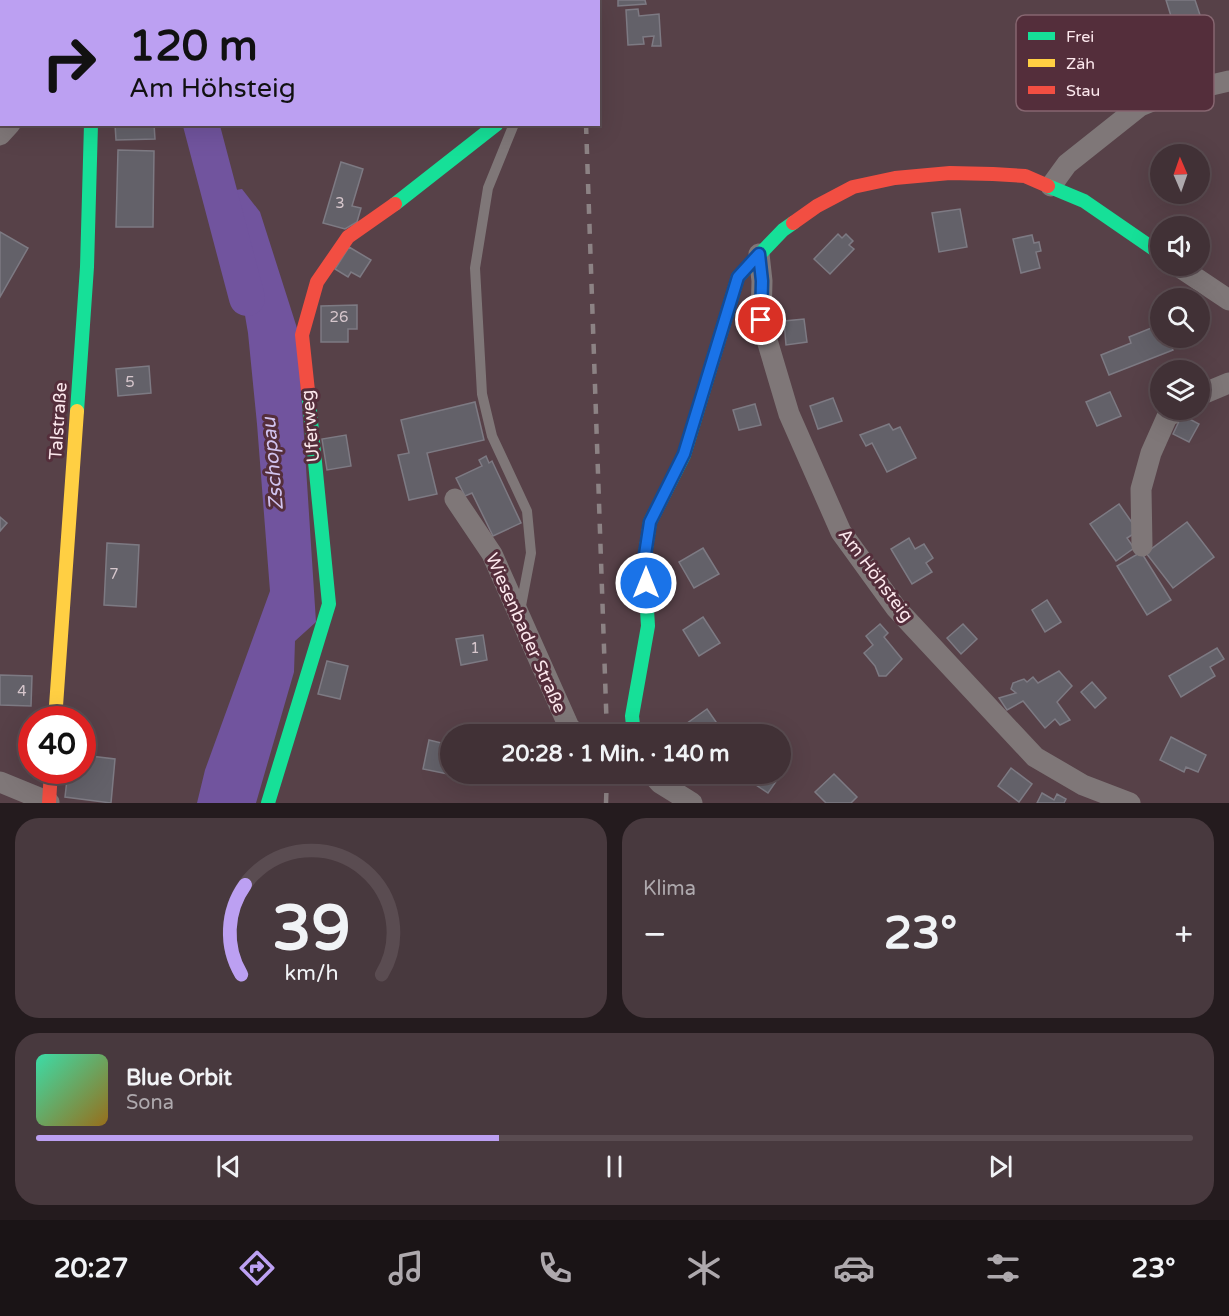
<!DOCTYPE html>
<html lang="de">
<head>
<meta charset="utf-8">
<style>
	:root { --surface:#413136; --page:#48393e; --text:#f1f3f6; --muted:#aea9ad; --line:#5a4c51; --accent:#bca0f2 }
	body { margin:0; font-family:"Varela Round",sans-serif; background:var(--page); color:var(--text); height:100vh; display:flex; flex-direction:column; font-size:22px; white-space:nowrap }
	* { box-sizing:border-box; margin:0 }
	p { font-size:20px; color:var(--muted) }
	.icon { flex:none; width:33px; height:33px; fill:none; stroke:currentColor; stroke-width:2; stroke-linecap:round; stroke-linejoin:round }
	.map { position:relative; height:803px; overflow:hidden }
	.sheet { display:flex; flex-direction:column; gap:15px; padding:15px; background:#241b1e; flex:1 }
	.sheet>* { flex:none }
	.top-card { position:absolute; left:0px; top:0px; width:600px; height:126px; box-shadow:0 6px 24px #0002,0 0 0 2px var(--line); background:#bca0f2; color:#111; overflow:hidden }
	.needle { width:39px; rotate:358deg }
	.fabs { position:absolute; left:1150px; top:144px; display:grid; gap:12px }
	.fabs a { display:grid; place-items:center; width:60px; height:60px; border-radius:50%; background:var(--surface); box-shadow:0 6px 24px #0002,0 0 0 2px var(--line); font-size:30px }
	.speed { position:absolute; left:18px; top:706px; display:flex; gap:12px; font-size:30px; font-weight:700; text-align:center }
	.speed>* { display:grid; place-content:center; width:78px; height:78px; border-radius:50%; background:var(--surface); box-shadow:0 6px 24px #0002,0 0 0 2px var(--line); line-height:1 }
	.speed .limit { border:9px solid #d22; background:#fff; color:#111 }
	.pin { position:absolute; display:grid; place-items:center; width:51px; height:51px; color:#fff; margin:-26px; border:3px solid #fff; border-radius:50%; box-shadow:0 2px 6px #0007 }
	.me { position:absolute; width:66px; margin:-33px; rotate:0deg; stroke-linejoin:round; filter:drop-shadow(0 0 4px #0008) }
	.turn { display:flex; align-items:center; gap:21px; height:126px; padding:0 30px; font-size:27px }
	.turn .icon { width:78px; height:78px; stroke-width:2.5 }
	.turn b { display:block; font-size:42px; line-height:51px }
	.big { font-size:45px; font-weight:800; line-height:1.1 }
	.sheet .widget { flex:1; display:flex; flex-direction:column; justify-content:center; gap:9px; min-width:0; padding:0 21px; border-radius:24px; background:var(--page) }
	.sheet .dial { align-items:center; gap:0 }
	.dial svg { height:156px; overflow:visible; fill:none; stroke:var(--line); stroke-width:7; stroke-linecap:round; text-anchor:middle }
	.dial text { fill:var(--text); stroke:none }
	.song { display:flex; align-items:center; gap:18px }
	.cover { width:72px; height:72px; border-radius:9px; background:linear-gradient(135deg,hsl(160 70% 55%),hsl(40 70% 35%)) }
	.played { height:6px; border-radius:3px; background:linear-gradient(90deg,var(--accent) 40%,var(--line) 40%) }
	.keys { display:flex; justify-content:space-around; direction:ltr }
	.heat { display:flex; justify-content:space-between; align-items:center; font-size:33px; direction:ltr }
	.sheet .tiles { flex:1; display:grid; gap:15px; grid-template-columns:1fr 1fr }
	.widget:last-child { grid-column:span 2 }
	.trip { position:absolute; left:440px; top:724px; width:351px; height:60px; border-radius:30px; background:var(--surface); box-shadow:0 6px 24px #0002,0 0 0 2px var(--line); font-weight:800; line-height:60px; text-align:center }
	.menu { display:flex; height:96px; justify-content:space-around; align-items:center; background:#1a1416; color:var(--muted) }
	.menu .icon { width:42px; height:42px }
	.menu .active { color:var(--accent) }
	.menu b { font-size:27px; color:var(--text) }
	.map>svg:first-child { display:block }
</style>
</head>
<body>
<div class="map">
<svg width="1229" height="803" viewBox="0 0 1229 803">
	<rect width="100%" height="100%" fill="#574148"/>
	<path fill="#71549e" d="M242 189 260 212 297 328 316 622 295 641 294 672 256 803H197L205 770 270 591 257 424 248 333 224 192Z"/>
	<g fill="none" stroke-linecap="round" stroke-linejoin="round">
		<g stroke="#71549e" stroke-width="36">
			<path d="M205 2V0"/>
			<path d="M201 124 247 298"/>
		</g>
	</g>
	<g fill="#636169" stroke="#7d7a83" stroke-width="1.5">
		<path d="M618 0H645L646 4 618 6Z"/>
		<path d="M1166 0H1195L1203 24 1176 32Z"/>
		<path d="M638 9 639 16 659 14 661 46H652L654 36 643 37 644 44 628 45 626 10Z"/>
		<path d="M115 124H154L155 139 116 140Z"/>
		<path d="M118 150 154 151 153 227H116Z"/>
		<path d="M341 162 363 169 352 206 361 208 357 222 345 229 323 223Z"/>
		<path d="M960 209 967 247 939 252 932 213Z"/>
		<path d="M0 232 28 248 0 297Z"/>
		<path d="M838 234 842 238 846 234 853 241 849 245 854 249 830 274 814 259Z"/>
		<path d="M1032 235 1034 243 1039 242 1041 251 1036 252 1040 268 1021 273 1013 239Z"/>
		<path d="M349 247 371 260 360 277 351 272 348 277 335 269Z"/>
		<path d="M357 305V329H348V342H321V306Z"/>
		<path d="M804 319 807 342 786 345 784 321Z"/>
		<path d="M1161 324V338H1168L1173 350 1109 375 1101 355 1131 343 1129 337Z"/>
		<path d="M149 366 151 393 118 396 116 369Z"/>
		<path d="M1110 392 1121 416 1097 426 1086 402Z"/>
		<path d="M833 398 842 421 818 429 810 406Z"/>
		<path d="M475 402 484 440 427 453 437 494 409 500 398 455 409 453 401 420Z"/>
		<path d="M755 404 761 425 739 430 733 410Z"/>
		<path d="M1182 415 1199 424 1189 442 1173 434Z"/>
		<path d="M889 424 893 430 900 427 916 458 887 472 872 443 866 446 860 435Z"/>
		<path d="M346 435 351 466 327 470 322 439Z"/>
		<path d="M486 456 489 463 492 461 521 523 493 536 472 493 465 496 456 478 482 466 479 460Z"/>
		<path d="M1119 504 1138 531 1127 538 1134 548 1116 561 1090 524Z"/>
		<path d="M0 517 7 523 0 531Z"/>
		<path d="M1187 522 1214 557 1173 588 1146 553Z"/>
		<path d="M909 538 915 549 924 544 933 558 926 563 932 572 912 584 891 549Z"/>
		<path d="M107 543 139 545 136 607 104 605Z"/>
		<path d="M703 548 719 574 694 588 679 562Z"/>
		<path d="M1141 552 1171 600 1147 615 1117 566Z"/>
		<path d="M1047 600 1061 622 1045 632 1032 610Z"/>
		<path d="M703 617 720 643 699 656 683 630Z"/>
		<path d="M880 624 888 633 884 637 902 659 886 676H879L875 666 864 653 873 645 866 636Z"/>
		<path d="M963 624 977 639 961 654 947 638Z"/>
		<path d="M483 635 487 660 461 665 456 639Z"/>
		<path d="M1217 648 1224 659 1210 667 1215 676 1181 697 1169 676Z"/>
		<path d="M327 661 348 666 340 699 318 694Z"/>
		<path d="M1059 671 1072 686 1057 702 1070 720 1060 725 1055 719 1045 728 1023 701 1007 710 999 698 1016 693 1011 689 1013 683 1024 679 1027 682 1033 677 1038 683Z"/>
		<path d="M0 675 32 676 31 706 0 705Z"/>
		<path d="M1092 682 1106 698 1095 708 1081 692Z"/>
		<path d="M707 709 723 732 718 735H694L686 724Z"/>
		<path d="M1171 737 1206 755 1198 772 1186 767 1184 772 1160 760Z"/>
		<path d="M429 740 450 745V774H469L468 778 423 769Z"/>
		<path d="M82 755 115 759 111 803 65 797 68 771H82Z"/>
		<path d="M780 767 784 770 768 793 741 775 780 774Z"/>
		<path d="M1011 768 1032 784 1019 802 998 786Z"/>
		<path d="M834 774 857 797 851 803H826L815 792Z"/>
		<path d="M1042 793 1054 800 1057 794 1066 799 1064 803H1037Z"/>
	</g>
	<g fill="none" stroke-linecap="round" stroke-linejoin="round">
		<path stroke="#7f7778" stroke-width="10" d="M514 124 488 188 475 268 482 394 492 436 527 511 531 553 520 611"/>
		<g stroke="#7f7778" stroke-width="21">
			<path d="M568 0V2"/>
			<path d="M73 2 74 0"/>
			<path d="M136 2V0"/>
			<path d="M0 135 10 124"/>
			<path d="M1051 186 1067 164 1140 106 1164 96 1229 81"/>
			<path d="M759 254 762 281 761 320 789 414 841 532 896 608 1035 757 1083 785 1130 803"/>
			<path d="M1178 266 1229 300"/>
			<path d="M1200 395 1229 383"/>
			<path d="M455 499 492 554 569 727 577 735"/>
			<path d="M1142 546 1141 489 1151 453 1167 417 1179 410"/>
			<path d="M652 774 660 783 692 803"/>
			<path d="M0 782 49 802"/>
		</g>
		<g stroke="#16e098" stroke-width="14">
			<path d="M1048 186 1084 201 1161 254"/>
			<path d="M395 204 497 124"/>
			<path d="M77 411 87 267 91 124"/>
			<path d="M634 735 632 716 648 626 644 561 650 522 684 455 738 277 783 230 793 223"/>
			<path d="M268 803 329 604 308 391"/>
		</g>
		<g stroke="#ffcf43" stroke-width="14">
			<path d="M94 0V2"/>
			<path d="M55 720 77 411"/>
		</g>
		<g stroke="#f24e42" stroke-width="14">
			<path d="M793 223 817 206 853 187 895 178 950 173 993 174 1025 176 1048 186"/>
			<path d="M308 391 302 335 317 282 348 237 395 204"/>
			<path d="M49 803 51 771"/>
		</g>
		<g stroke="#8c8284" stroke-width="4.5" stroke-dasharray="10 10" stroke-linecap="butt">
			<path d="M582 0V2"/>
			<path d="M586 124 607 735"/>
			<path d="M606 803 607 774"/>
		</g>
	</g>
	<g fill="none" stroke-linecap="round" stroke-linejoin="round">
		<g stroke="#114b97" stroke-width="15">
			<path id="route" d="M646 583 644 561 650 522 684 454 738 277 759 254 762 281 761 320"/>
		</g>
		<use href="#route" stroke="#1a73e8" stroke-width="10"/>
	</g>
	<g text-anchor="middle" stroke-width="6" stroke-linejoin="round" paint-order="stroke">
		<g font-size="15" fill="#d6c6cc">
			<text x="340" y="208">3</text>
			<text x="339" y="322">26</text>
			<text x="130" y="387">5</text>
			<text x="114" y="579">7</text>
			<text x="475" y="653">1</text>
			<text x="22" y="696">4</text>
		</g>
		<g font-size="18" fill="#fce8ed" stroke="#542e3b">
			<text transform="translate(58 421) rotate(-86)" y="6">Talstraße</text>
			<text transform="translate(310 426) rotate(-95)" y="6">Uferweg</text>
			<text transform="translate(876 575) rotate(53)" y="6">Am Höhsteig</text>
			<text transform="translate(526 633) rotate(66)" y="6">Wiesenbader Straße</text>
		</g>
		<g font-size="20" font-style="italic" fill="#d1c3ef" stroke="#542e3b">
			<text transform="translate(272 464) rotate(-95)" y="7">Zschopau</text>
		</g>
	</g>
	<rect x="1016" y="15" width="198" height="96" rx="9" fill="#542e3b" stroke="#866670" stroke-width="1.5"/>
	<rect x="1028" y="32" width="27" height="8" fill="#16e098"/>
	<rect x="1028" y="59" width="27" height="8" fill="#ffcf43"/>
	<rect x="1028" y="86" width="27" height="8" fill="#f24e42"/>
	<g font-size="16" fill="#fce8ed">
		<text x="1066" y="42">Frei</text>
		<text x="1066" y="69">Zäh</text>
		<text x="1066" y="96">Stau</text>
	</g>
</svg>
<div class="fabs">
<a><svg class="needle" viewBox="-14 -14 28 28"><path d="M0-13l5 13h-10z" fill="#e53935"/><path d="M0 13l5-13h-10z" fill="#aea9ad"/></svg></a>
<a><svg class="icon" aria-label="sound" viewBox="0 0 24 24"><path d="M4 9h4l5-4v14l-5-4H4zM17 9q2 3 0 6"/></svg></a>
<a><svg class="icon" aria-label="search" viewBox="0 0 24 24"><circle cx="10" cy="10" r="6"/><path d="M15 15l6 6"/></svg></a>
<a><svg class="icon" aria-label="layers" viewBox="0 0 24 24"><path d="M12 4l9 5-9 5-9-5zM3 14l9 5 9-5"/></svg></a>
</div>
<div class="speed"><div class="limit">40</div></div>
<div class="pin" style="left:761px;top:320px;background:#d93025"><svg class="icon" aria-label="arrive" viewBox="0 0 24 24"><path d="M6 21V4h12l-3 4 3 4H6"/></svg></div>
<svg class="me" style="left:646px;top:583px" viewBox="-20 -20 40 40"><circle r="17" fill="#1a73e8" stroke="#fff" stroke-width="3"/><path d="M0-11L8 9 0 5-8 9z" fill="#fff"/></svg>
<div class="trip">20:28 · 1 Min. · 140 m</div>
<div class="top-card">
<div class="turn"><svg class="icon" aria-label="right" viewBox="0 0 24 24"><path d="M7 20v-9h11M14 6l5 5-5 5"/></svg><div><b>120 m</b>Am Höhsteig</div></div>
</div>
</div>
<section class="sheet">
<div class="tiles">
<div class="widget dial"><svg viewBox="0 0 100 80">
<path d="M14 69A42 42 0 1 1 86 69"/>
<path d="M14 69A42 42 0 0 1 16 23" stroke="#bca0f2"/>
<text x="50" y="56" font-size="32" font-weight="700">39</text>
<text x="50" y="72" font-size="11">km/h</text>
</svg></div>
<div class="widget"><p>Klima</p>
<div class="heat"><a>−</a><b class="big">23°</b><a>+</a></div>
</div>
<div class="widget">
<div class="song"><i class="cover"></i><div><b>Blue Orbit</b><p>Sona</p></div></div>
<div class="played"></div>
<div class="keys"><svg class="icon" aria-label="previous" viewBox="0 0 24 24"><path d="M18 5L8 12l10 7zM5 5v14"/></svg><svg class="icon" aria-label="pause" viewBox="0 0 24 24"><path d="M8 5v14M16 5v14"/></svg><svg class="icon" aria-label="next" viewBox="0 0 24 24"><path d="M6 5l10 7-10 7zM19 5v14"/></svg></div>
</div>
</div>
</section>
<nav class="menu">
<b>20:27</b>
<svg class="icon active" aria-label="directions" viewBox="0 0 24 24"><path d="M12 3l9 9-9 9-9-9zM9 14v-3h6M13 9l2 2-2 2"/></svg>
<svg class="icon" aria-label="music" viewBox="0 0 24 24"><path d="M9 18V5l10-2v13"/><circle cx="6" cy="18" r="3"/><circle cx="16" cy="16" r="3"/></svg>
<svg class="icon" aria-label="phone" viewBox="0 0 24 24"><path d="M5 4h4l2 5-3 2q2 4 5 5l2-3 5 2v4C11 20 4 13 5 4z"/></svg>
<svg class="icon" aria-label="climate" viewBox="0 0 24 24"><path d="M12 3v18M4 7l16 10M4 17L20 7"/></svg>
<svg class="icon" aria-label="car" viewBox="0 0 24 24"><path d="M5 17H2v-5l4-1 3-4h7l3 4 3 1v5h-3M9 17h6M6 11h13"/><circle cx="7" cy="17" r="2"/><circle cx="17" cy="17" r="2"/></svg>
<svg class="icon" aria-label="filters" viewBox="0 0 24 24"><path d="M4 7h16M4 17h16"/><circle cx="9" cy="7" r="2"/><circle cx="15" cy="17" r="2"/></svg>
<b>23°</b>
</nav>
</body>
</html>
